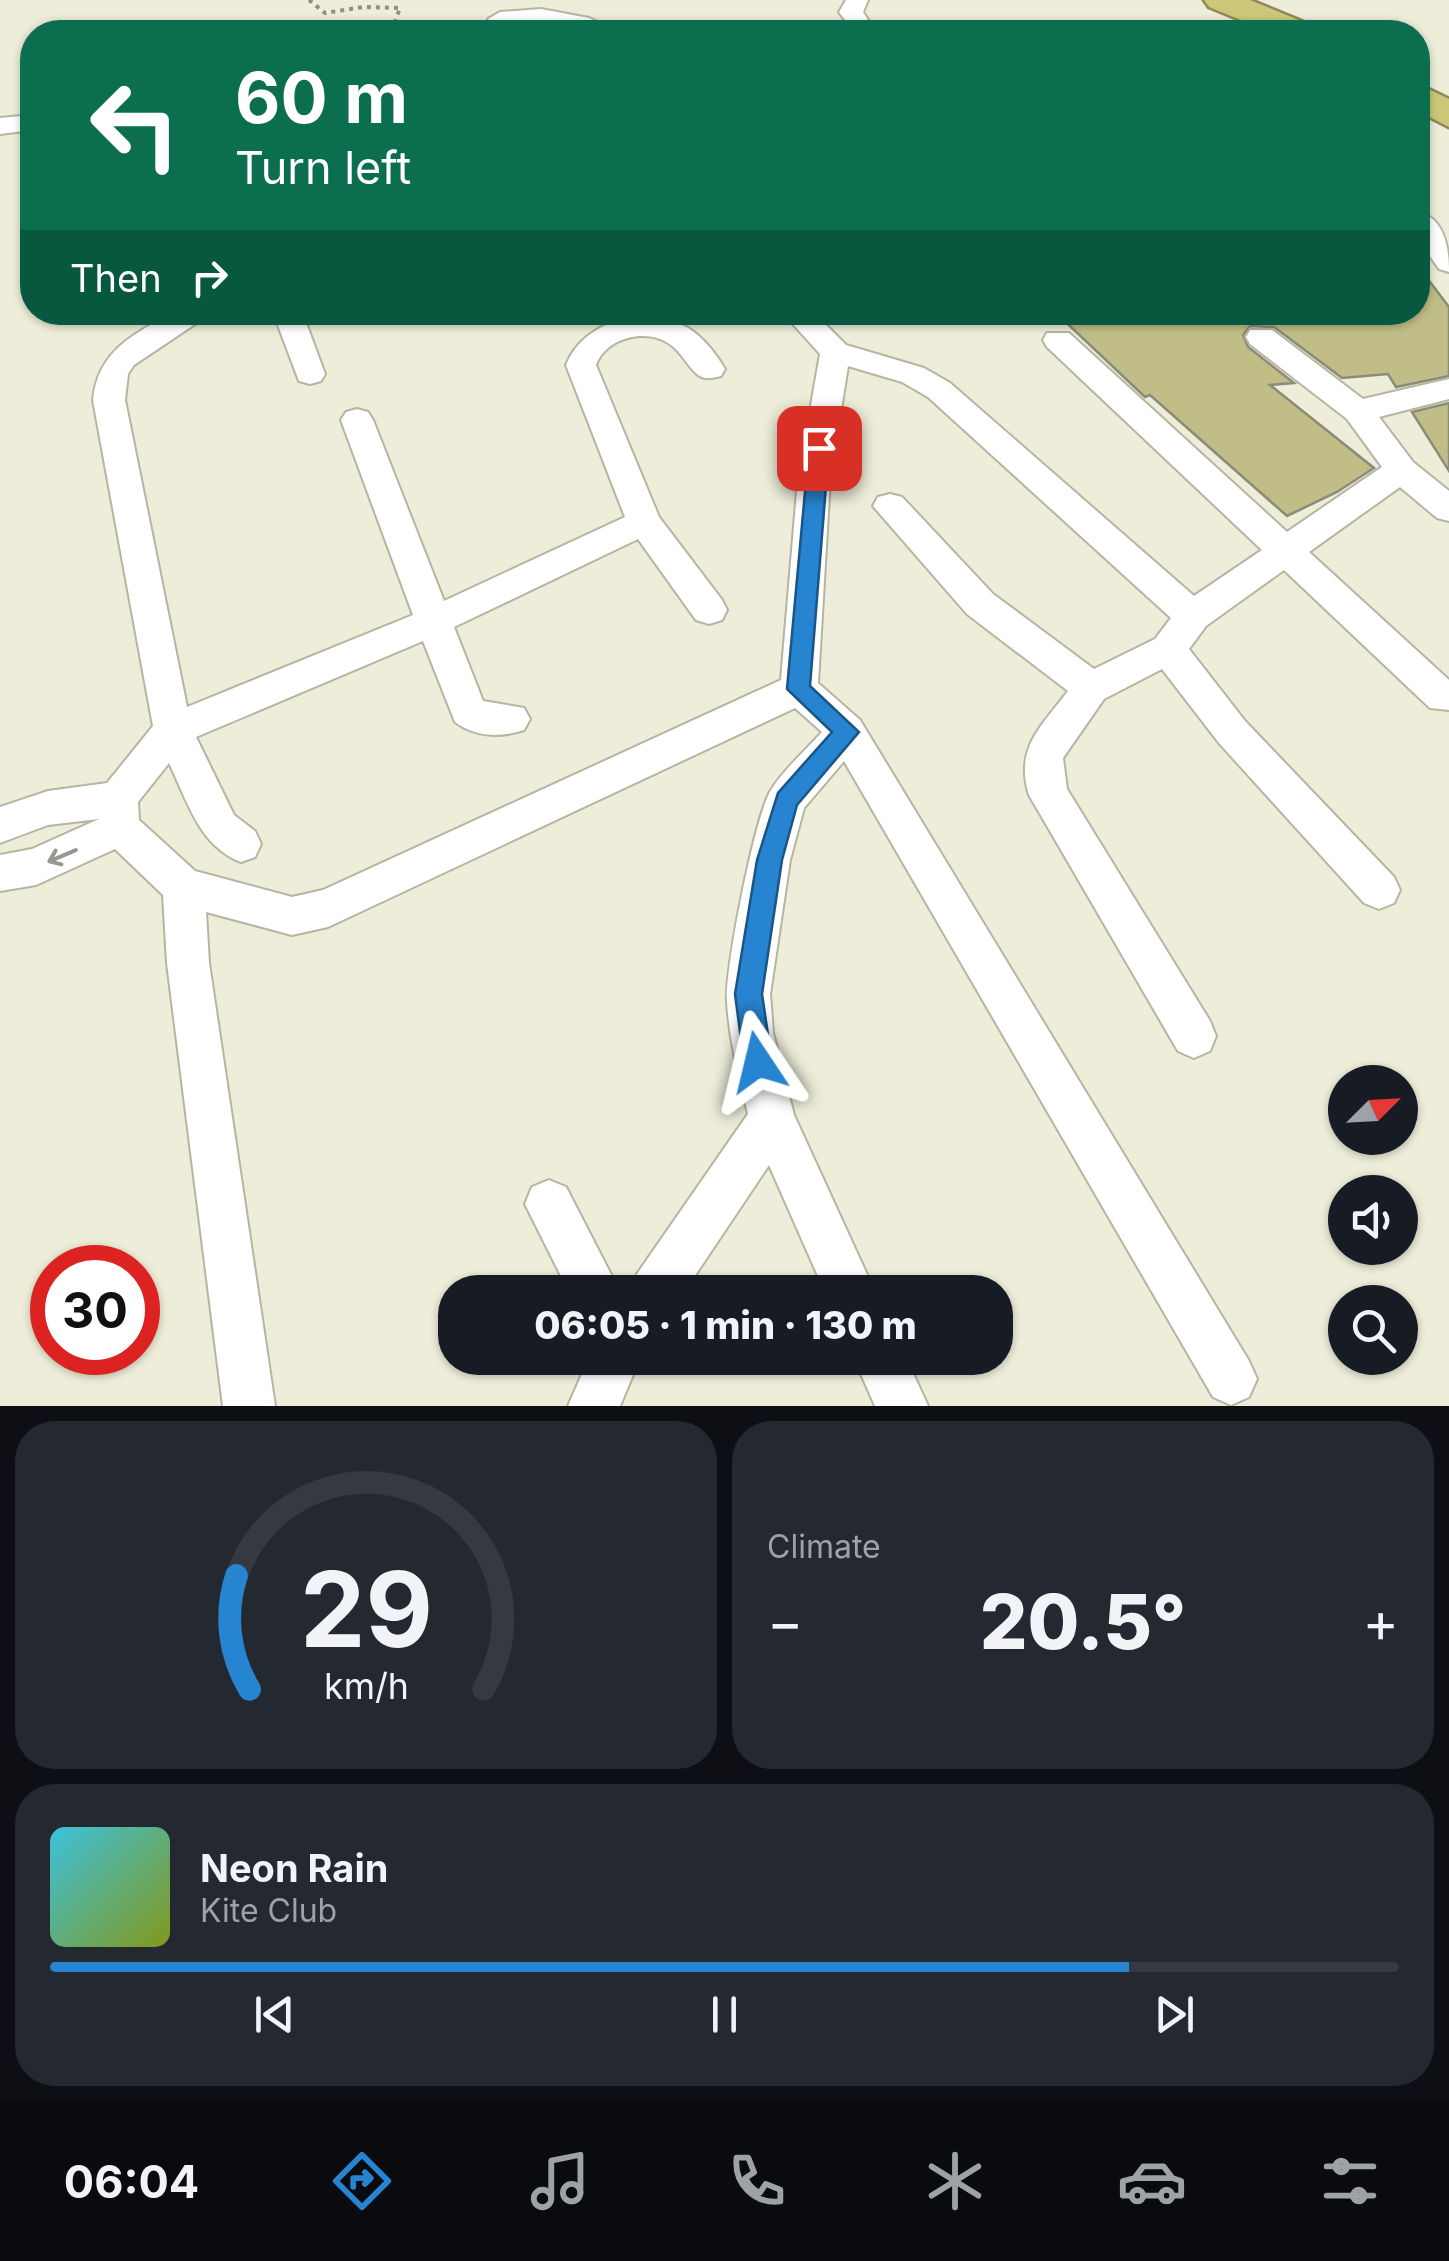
<!DOCTYPE html>
<html lang="en">
<head>
<meta charset="utf-8">
<style>
	:root { --surface:#171b24; --page:#242831; --text:#f1f3f6; --muted:#9ea1a6; --line:#363941; --accent:#2784d0 }
	body { margin:0; font-family:Inter,sans-serif; background:var(--page); color:var(--text); height:100vh; display:flex; flex-direction:column; font-size:38px; white-space:nowrap }
	* { box-sizing:border-box; margin:0 }
	p { font-size:32px; color:var(--muted) }
	.icon { flex:none; width:55px; height:55px; fill:none; stroke:currentColor; stroke-width:2; stroke-linecap:round; stroke-linejoin:round }
	.map { position:relative; height:1406px; overflow:hidden }
	.sheet { display:flex; flex-direction:column; gap:15px; padding:15px; background:#0d0f14; flex:1 }
	.sheet>* { flex:none }
	.top-card { position:absolute; left:20px; top:20px; width:1410px; height:305px; border-radius:40px; box-shadow:0 2px 8px #0004; background:#0b6e4f; color:#fff; overflow:hidden }
	.needle { width:65px; rotate:66deg }
	.buttons { position:absolute; left:1328px; top:1065px; display:grid; gap:20px }
	.buttons a { display:grid; place-items:center; width:90px; height:90px; border-radius:50%; background:var(--surface); box-shadow:0 2px 8px #0004; font-size:50px }
	.speed { position:absolute; left:30px; top:1245px; display:flex; gap:20px; font-size:50px; font-weight:700; text-align:center }
	.speed>* { display:grid; place-content:center; width:130px; height:130px; border-radius:50%; background:var(--surface); box-shadow:0 2px 8px #0004; line-height:1 }
	.speed .limit { border:15px solid #d22; background:#fff; color:#111 }
	.pin { position:absolute; display:grid; place-items:center; width:85px; height:85px; color:#fff; margin:-42px; border-radius:20px; box-shadow:0 5px 15px #0006 }
	.me { position:absolute; width:110px; margin:-55px; rotate:350deg; stroke-linejoin:round; filter:drop-shadow(0 0 8px #0008) }
	.turn { display:flex; align-items:center; gap:35px; height:210px; padding:0 50px; font-size:45px }
	.turn .icon { width:130px; height:130px; stroke-width:2.5 }
	.turn b { display:block; font-size:70px; line-height:85px }
	.then { display:flex; align-items:center; height:95px; padding:0 50px; background:#0003; gap:20px; font-size:38px }
	.big { font-size:75px; font-weight:800; line-height:1.1 }
	.sheet .tile { flex:1; display:flex; flex-direction:column; justify-content:center; gap:15px; min-width:0; padding:0 35px; border-radius:40px; background:var(--page) }
	.sheet .dial { align-items:center; gap:0 }
	.dial svg { height:260px; overflow:visible; fill:none; stroke:var(--line); stroke-width:7; stroke-linecap:round; text-anchor:middle }
	.dial text { fill:var(--text); stroke:none }
	.song { display:flex; align-items:center; gap:30px }
	.cover { width:120px; height:120px; border-radius:15px; background:linear-gradient(135deg,hsl(190 70% 55%),hsl(70 70% 35%)) }
	.played { height:10px; border-radius:5px; background:linear-gradient(90deg,var(--accent) 80%,var(--line) 80%) }
	.keys { display:flex; justify-content:space-around; direction:ltr }
	.heat { display:flex; justify-content:space-between; align-items:center; font-size:55px; direction:ltr }
	.sheet .tiles { flex:1; display:grid; gap:15px; grid-template-columns:1fr 1fr }
	.tile:last-child { grid-column:span 2 }
	.trip { position:absolute; left:438px; top:1275px; width:575px; height:100px; border-radius:40px; background:var(--surface); box-shadow:0 2px 8px #0004; font-weight:800; line-height:100px; text-align:center }
	.tab-bar { display:flex; height:160px; justify-content:space-around; align-items:center; background:#090b0e; color:var(--muted) }
	.tab-bar .icon { width:70px; height:70px }
	.tab-bar .on { color:var(--accent) }
	.tab-bar b { font-size:45px; color:var(--text) }
	.map>svg:first-child { display:block }
</style>
</head>
<body>
<div class="map">
<svg width="1449" height="1406" viewBox="0 0 1449 1406">
	<rect width="100%" height="100%" fill="#ededd9"/>
	<g fill="#c0bd87" stroke="#8b8b79" stroke-width="2.5">
		<path d="M1418 266 1449 307V376L1396 387 1388 374 1342 378 1274 327 1250 326 1243 335 1248 347 1294 383 1270 385 1374 468 1337 492 1287 516 1150 395 1145 397 1055 312H1418Z"/>
		<path d="M1449 403V471L1412 412Z"/>
	</g>
	<g fill="none" stroke-linecap="round" stroke-linejoin="round">
		<g stroke="#b6b5a2" stroke-width="4">
			<g id="minor">
				<path d="M846 0H868L863 12 876 32H854L839 12Z"/>
				<path d="M541 9 589 18 618 32C584 34 553 20 519 23 506 24 498 28 488 19L500 12Z"/>
				<path d="M980 23 997 32H970L972 25Z"/>
				<path d="M32 115V130L0 134V118Z"/>
				<path d="M1418 212C1445 218 1449 249 1449 272L1439 269 1418 239Z"/>
				<path d="M175 312H213L134 365 128 374 125 400 187 707 413 615 341 420 346 412 357 409 368 412 373 420 444 601 625 517 566 365C584 320 646 304 688 328 703 337 716 354 725 369L721 376C713 378 705 380 698 375 688 367 682 353 671 345 648 327 606 337 596 365L659 517 722 600 727 610 722 620 709 624 696 620 638 539 454 627 483 701 524 708 530 719 524 730C500 738 475 737 455 722L423 641 196 737 234 815 255 831 261 844 255 857 241 862C199 846 187 800 169 763L138 802 139 820 195 871 292 897 323 890 781 680 798 479 820 354 782 312H813L846 345 924 368 950 383 1194 596 1262 550 1047 347 1043 340 1047 333H1069L1287 532 1382 467 1347 419 1250 344 1246 337 1250 330H1272L1363 399 1449 379V399L1379 417 1413 462 1449 491V521L1437 518 1400 487 1309 552 1449 680V710L1430 708 1284 570 1206 626 1189 649 1245 721 1394 877 1400 890 1394 903 1379 909 1364 903 1219 743 1162 669 1104 699 1063 758 1067 789 1210 1021 1216 1036 1210 1051 1194 1058 1178 1051 1029 795C1014 748 1042 726 1068 691L967 614 873 506 878 497 890 494 902 497 993 594 1094 669 1155 639 1171 618 928 397 902 382 848 366 830 479 818 683 860 720 1249 1361 1257 1379 1249 1397 1231 1405 1213 1397 844 761 804 808 790 860 770 994 773 1033 794 1115 875 1292H825L769 1165 684 1292H630L637 1274 748 1114C739 1076 729 1039 727 1001 725 968 755 816 771 790 784 769 806 750 822 732L795 708 328 927 292 935 206 912 209 963 275 1406H223L167 963 163 895 115 849 36 885 0 891V855L32 849 99 819 48 825 0 843V807L48 791 107 783 153 726 93 400C98 350 135 333 175 312Z"/>
				<path d="M273 312H302L325 374 321 381 310 384 299 381Z"/>
				<path d="M549 1180 566 1187 620 1292H569L525 1204 532 1187Z"/>
				<path d="M589 1358H640L620 1406H568Z"/>
				<path d="M854 1358H906L928 1406H875Z"/>
			</g>
		</g>
		<g stroke="#8e8a55" stroke-width="5">
			<g id="highway">
				<path d="M1204 0H1250L1311 25 1316 32H1270L1209 7Z"/>
				<path d="M1418 84 1449 99V127L1418 111Z"/>
			</g>
		</g>
		<path stroke="#909082" stroke-width="4" stroke-dasharray="4 5" stroke-linecap="butt" d="M309 0 325 13 363 7 400 8 391 32"/>
		<use href="#minor" fill="#fff" fill-rule="evenodd"/>
		<use href="#highway" fill="#cdc879" fill-rule="evenodd"/>
	</g>
	<defs><path id="oneway-shaft" d="M-6 0H5M1.5-3L5.5 0L1.5 3" fill="none" stroke-width="1.6" stroke-linecap="round" stroke-linejoin="round" transform="scale(2.5)"/></defs>
	<use stroke="#979794" href="#oneway-shaft" transform="translate(62 856) rotate(157)"/>
	<path fill="#2784d0" stroke="#195687" stroke-width="2.5" d="M819 441 829 448 810 686 859 732 797 805 782 860 762 994 772 1062 768 1071 758 1075 748 1071 744 1062 735 994 757 860 778 793 832 732 787 689 809 448Z"/>
</svg>
<div class="buttons">
<a><svg class="needle" viewBox="-14 -14 28 28"><path d="M0-13l5 13h-10z" fill="#e53935"/><path d="M0 13l5-13h-10z" fill="#9ea1a6"/></svg></a>
<a><svg class="icon" aria-label="sound" viewBox="0 0 24 24"><path d="M4 9h4l5-4v14l-5-4H4zM17 9q2 3 0 6"/></svg></a>
<a><svg class="icon" aria-label="search" viewBox="0 0 24 24"><circle cx="10" cy="10" r="6"/><path d="M15 15l6 6"/></svg></a>
</div>
<div class="speed"><div class="limit">30</div></div>
<div class="pin" style="left:819px;top:448px;background:#d93025"><svg class="icon" aria-label="arrive" viewBox="0 0 24 24"><path d="M6 21V4h12l-3 4 3 4H6"/></svg></div>
<svg class="me" style="left:758px;top:1062px" viewBox="-20 -20 40 40"><path d="M0-17L14 15 0 8-14 15z" fill="#2784d0" stroke="#fff" stroke-width="4"/></svg>
<div class="trip">06:05 · 1 min · 130 m</div>
<div class="top-card">
<div class="turn"><svg class="icon" aria-label="left" viewBox="0 0 24 24"><path d="M17 20v-9H6M10 6l-5 5 5 5"/></svg><div><b>60 m</b>Turn left</div></div>
<div class="then">Then<svg class="icon" aria-label="right" viewBox="0 0 24 24"><path d="M7 20v-9h11M14 6l5 5-5 5"/></svg></div>
</div>
</div>
<section class="sheet">
<div class="tiles">
<div class="tile dial"><svg viewBox="0 0 100 80">
<path d="M14 69A42 42 0 1 1 86 69"/>
<path d="M14 69A42 42 0 0 1 10 34" stroke="#2784d0"/>
<text x="50" y="56" font-size="32" font-weight="700">29</text>
<text x="50" y="72" font-size="11">km/h</text>
</svg></div>
<div class="tile"><p>Climate</p>
<div class="heat"><a>−</a><b class="big">20.5°</b><a>+</a></div>
</div>
<div class="tile">
<div class="song"><i class="cover"></i><div><b>Neon Rain</b><p>Kite Club</p></div></div>
<div class="played"></div>
<div class="keys"><svg class="icon" aria-label="previous" viewBox="0 0 24 24"><path d="M18 5L8 12l10 7zM5 5v14"/></svg><svg class="icon" aria-label="pause" viewBox="0 0 24 24"><path d="M8 5v14M16 5v14"/></svg><svg class="icon" aria-label="next" viewBox="0 0 24 24"><path d="M6 5l10 7-10 7zM19 5v14"/></svg></div>
</div>
</div>
</section>
<nav class="tab-bar">
<b>06:04</b>
<svg class="icon on" aria-label="directions" viewBox="0 0 24 24"><path d="M12 3l9 9-9 9-9-9zM9 14v-3h6M13 9l2 2-2 2"/></svg>
<svg class="icon" aria-label="music" viewBox="0 0 24 24"><path d="M9 18V5l10-2v13"/><circle cx="6" cy="18" r="3"/><circle cx="16" cy="16" r="3"/></svg>
<svg class="icon" aria-label="phone" viewBox="0 0 24 24"><path d="M5 4h4l2 5-3 2q2 4 5 5l2-3 5 2v4C11 20 4 13 5 4z"/></svg>
<svg class="icon" aria-label="climate" viewBox="0 0 24 24"><path d="M12 3v18M4 7l16 10M4 17L20 7"/></svg>
<svg class="icon" aria-label="car" viewBox="0 0 24 24"><path d="M5 17H2v-5l4-1 3-4h7l3 4 3 1v5h-3M9 17h6M6 11h13"/><circle cx="7" cy="17" r="2"/><circle cx="17" cy="17" r="2"/></svg>
<svg class="icon" aria-label="filters" viewBox="0 0 24 24"><path d="M4 7h16M4 17h16"/><circle cx="9" cy="7" r="2"/><circle cx="15" cy="17" r="2"/></svg>
</nav>
</body>
</html>
